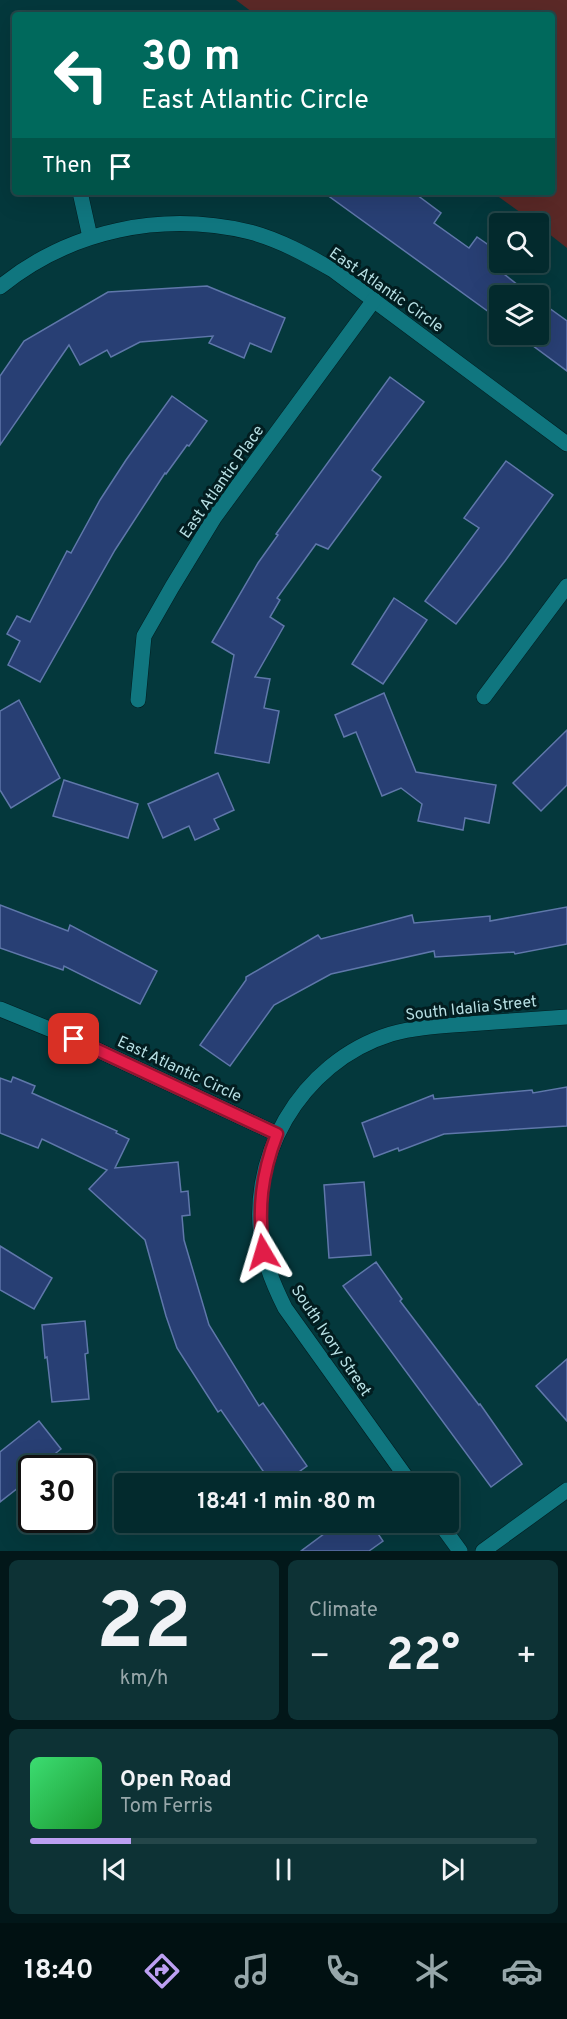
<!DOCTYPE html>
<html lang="en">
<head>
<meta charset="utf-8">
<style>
	:root { --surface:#032a2d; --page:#0d3235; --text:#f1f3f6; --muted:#97a7aa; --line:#244649; --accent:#bca0f2 }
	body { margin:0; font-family:Overpass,sans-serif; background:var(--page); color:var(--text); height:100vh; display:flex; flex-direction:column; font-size:22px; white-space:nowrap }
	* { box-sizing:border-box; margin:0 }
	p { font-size:20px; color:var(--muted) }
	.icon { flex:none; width:33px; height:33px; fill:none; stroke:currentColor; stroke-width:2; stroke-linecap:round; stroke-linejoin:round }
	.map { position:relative; height:1551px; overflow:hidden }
	.panel { display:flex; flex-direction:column; gap:9px; padding:9px; background:#021719; flex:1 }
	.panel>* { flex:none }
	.banner { position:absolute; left:12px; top:12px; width:543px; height:183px; border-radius:6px; box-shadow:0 6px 24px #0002,0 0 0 2px var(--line); background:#00695c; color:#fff; overflow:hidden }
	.fabs { position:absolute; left:489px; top:213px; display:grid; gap:12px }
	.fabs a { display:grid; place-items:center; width:60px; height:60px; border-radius:6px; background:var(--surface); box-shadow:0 6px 24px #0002,0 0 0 2px var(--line); font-size:30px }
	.speed { position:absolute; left:18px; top:1455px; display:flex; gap:12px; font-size:30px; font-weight:700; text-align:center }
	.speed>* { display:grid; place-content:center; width:78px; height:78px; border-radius:50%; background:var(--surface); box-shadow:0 6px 24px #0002,0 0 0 2px var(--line); line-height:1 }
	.speed .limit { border:3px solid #111; border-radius:9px; background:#fff; color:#111 }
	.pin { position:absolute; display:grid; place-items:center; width:51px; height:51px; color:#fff; margin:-26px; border-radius:12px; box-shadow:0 3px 9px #0006 }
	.me { position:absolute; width:66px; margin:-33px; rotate:353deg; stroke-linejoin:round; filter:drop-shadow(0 0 4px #0008) }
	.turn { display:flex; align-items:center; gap:21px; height:126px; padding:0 30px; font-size:27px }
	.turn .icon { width:78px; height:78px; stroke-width:2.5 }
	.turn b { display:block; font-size:42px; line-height:51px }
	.then { display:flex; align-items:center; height:57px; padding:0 30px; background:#0003; gap:12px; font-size:22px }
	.big { font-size:45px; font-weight:700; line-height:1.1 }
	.panel .tile { flex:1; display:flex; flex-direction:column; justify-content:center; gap:9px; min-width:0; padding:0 21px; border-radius:9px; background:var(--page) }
	.panel .dial { align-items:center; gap:0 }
	.dial b { font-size:78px; line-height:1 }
	.song { display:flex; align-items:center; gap:18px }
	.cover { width:72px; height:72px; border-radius:9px; background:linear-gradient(135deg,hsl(140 70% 55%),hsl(130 70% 35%)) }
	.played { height:6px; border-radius:3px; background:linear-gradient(90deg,var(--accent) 20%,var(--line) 20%) }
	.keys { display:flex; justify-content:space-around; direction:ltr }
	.heat { display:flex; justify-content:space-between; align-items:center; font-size:33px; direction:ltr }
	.panel .tiles { flex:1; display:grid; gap:9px; grid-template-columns:1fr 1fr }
	.tile:last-child { grid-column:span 2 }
	.trip { position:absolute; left:114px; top:1473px; width:345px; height:60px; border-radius:6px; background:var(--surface); box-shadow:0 6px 24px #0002,0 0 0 2px var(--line); font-weight:700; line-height:60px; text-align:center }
	.menu { display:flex; height:96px; justify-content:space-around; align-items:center; background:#011112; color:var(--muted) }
	.menu .icon { width:42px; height:42px }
	.menu .current { color:var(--accent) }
	.menu b { font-size:27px; color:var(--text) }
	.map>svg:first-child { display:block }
</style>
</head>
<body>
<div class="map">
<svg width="567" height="1551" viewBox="0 0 567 1551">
	<rect width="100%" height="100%" fill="#04383c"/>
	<path fill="#5b2927" d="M236 0H567V248L539 226 538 224 535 223 492 192H552V15H256Z"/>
	<g fill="#283f74" stroke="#5f77aa" stroke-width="1.5">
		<path d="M323 192H413L441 213 434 223 469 248 477 237 500 253V271L532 296H500V320Z"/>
		<path d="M207 286 285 318 271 352 250 343 244 358 209 343 213 336 140 342 111 357 107 350 80 365 69 345 0 445V376L24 341 108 292Z"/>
		<path d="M538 300 567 321V371L517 334H538Z"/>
		<path d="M390 377 424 402 372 470 381 477 328 549 316 544 277 598 280 600 270 617 284 626 255 677 270 679 264 708 279 711 269 763 215 753 234 655 212 642 258 563 278 535 276 534Z"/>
		<path d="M172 396 207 421 189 446 187 445 166 474 165 473 115 550 40 682 8 665 20 641 7 634 17 616 30 622 67 551 71 553 100 500 126 460Z"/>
		<path d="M506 461 553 495 505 561 456 624 425 601 479 528 464 518Z"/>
		<path d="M394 598 427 620 383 684 352 664Z"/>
		<path d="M384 693 416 772 496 785 489 823 465 818 463 830 418 821 422 804 401 788 382 796 356 732 344 737 335 715Z"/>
		<path d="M19 700 60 778 11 808 0 790V711Z"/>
		<path d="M567 730V785L541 811 513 783Z"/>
		<path d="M218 773 234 810 214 819 219 829 195 840 189 826 163 838 148 804Z"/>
		<path d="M64 780 138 804 128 838 53 816Z"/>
		<path d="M0 905 68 931 70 925 157 971 140 1004 64 966 63 970 0 948Z"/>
		<path d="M567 907V944L515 954 514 952 435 957 434 951 331 974 274 1005 230 1066 200 1045 246 980V977L318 935 321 939 412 915 414 923 490 916V921Z"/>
		<path d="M13 1077 35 1086 32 1093 117 1131 116 1133 129 1139 115 1168 178 1162 181 1192 188 1191 190 1215 182 1216 184 1240 209 1325 259 1406 263 1403 307 1466 282 1484H272L221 1410 218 1412 177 1348 166 1316 145 1240 89 1189 107 1170 42 1139 38 1148 0 1133V1078L11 1082Z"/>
		<path d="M567 1087V1126L444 1134 399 1151 398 1148 374 1157 362 1123 433 1095 434 1099 532 1090 533 1093Z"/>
		<path d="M364 1182 371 1255 329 1258 324 1185Z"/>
		<path d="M0 1246 52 1278 34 1309 0 1290Z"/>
		<path d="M376 1262 402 1299 400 1301 479 1405 480 1404 522 1464 491 1487 343 1286Z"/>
		<path d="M85 1321 88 1353 85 1354 89 1399 52 1402 47 1357 45 1358 42 1325Z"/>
		<path d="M567 1359V1421L536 1386Z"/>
		<path d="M39 1421 61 1449 37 1468H32V1477L0 1502V1452Z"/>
		<path d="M340 1522H370L383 1541 369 1551H301Z"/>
	</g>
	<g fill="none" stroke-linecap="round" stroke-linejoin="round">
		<g stroke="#021d20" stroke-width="16">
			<g id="minor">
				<path d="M80 192 90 237"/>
				<path d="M0 287C70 230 162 211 250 232 280 240 307 255 333 270L567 444"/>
				<path d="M484 697 567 586"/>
				<path d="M138 700 144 636 172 587 214 518 374 300"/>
				<path d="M0 1009 74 1039 277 1134"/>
				<path d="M411 1484 285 1308C276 1290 268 1273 264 1253 243 1161 300 1062 391 1034 416 1027 442 1026 467 1024 500 1022 534 1019 567 1017"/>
				<path d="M439 1522 460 1551"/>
				<path d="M483 1551 567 1490"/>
			</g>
		</g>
		<use href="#minor" stroke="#10767f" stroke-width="15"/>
	</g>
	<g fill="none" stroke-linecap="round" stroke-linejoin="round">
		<g stroke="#92132f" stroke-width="15">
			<path id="route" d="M74 1039 277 1134C261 1176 258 1208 263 1252"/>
		</g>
		<use href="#route" stroke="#e11d48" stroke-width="10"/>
	</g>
	<g text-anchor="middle" stroke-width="6" stroke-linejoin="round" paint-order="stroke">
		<g font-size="16" fill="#b7dfe3" stroke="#021d20">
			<text transform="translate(387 289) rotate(35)" y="6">East Atlantic Circle</text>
			<text transform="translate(221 481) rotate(-55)" y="6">East Atlantic Place</text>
			<text transform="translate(471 1007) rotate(-6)" y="6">South Idalia Street</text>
			<text transform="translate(180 1068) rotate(25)" y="6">East Atlantic Circle</text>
			<text transform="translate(332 1340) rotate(56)" y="6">South Ivory Street</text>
		</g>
	</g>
</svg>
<div class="fabs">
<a><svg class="icon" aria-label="search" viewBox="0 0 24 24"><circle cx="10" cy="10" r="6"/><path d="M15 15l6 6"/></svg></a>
<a><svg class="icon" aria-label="layers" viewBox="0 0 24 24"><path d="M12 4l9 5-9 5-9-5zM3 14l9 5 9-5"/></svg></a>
</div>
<div class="speed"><div class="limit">30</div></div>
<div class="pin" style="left:74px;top:1039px;background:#d93025"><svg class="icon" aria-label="arrive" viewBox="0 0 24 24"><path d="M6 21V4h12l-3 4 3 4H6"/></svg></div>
<svg class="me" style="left:263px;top:1252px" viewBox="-20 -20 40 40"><path d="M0-17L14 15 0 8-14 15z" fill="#e11d48" stroke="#fff" stroke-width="4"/></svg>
<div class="trip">18:41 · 1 min · 80 m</div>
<div class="banner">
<div class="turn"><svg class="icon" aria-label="left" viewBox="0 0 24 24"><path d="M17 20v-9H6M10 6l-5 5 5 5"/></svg><div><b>30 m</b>East Atlantic Circle</div></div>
<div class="then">Then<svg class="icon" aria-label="arrive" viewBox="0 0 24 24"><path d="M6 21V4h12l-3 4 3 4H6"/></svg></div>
</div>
</div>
<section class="panel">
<div class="tiles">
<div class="tile dial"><b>22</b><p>km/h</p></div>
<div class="tile"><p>Climate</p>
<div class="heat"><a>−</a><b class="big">22°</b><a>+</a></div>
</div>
<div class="tile">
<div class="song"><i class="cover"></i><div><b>Open Road</b><p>Tom Ferris</p></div></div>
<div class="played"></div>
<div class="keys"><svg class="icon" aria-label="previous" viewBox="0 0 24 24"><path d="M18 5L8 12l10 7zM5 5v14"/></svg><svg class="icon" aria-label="pause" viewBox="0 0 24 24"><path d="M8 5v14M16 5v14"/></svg><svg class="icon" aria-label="next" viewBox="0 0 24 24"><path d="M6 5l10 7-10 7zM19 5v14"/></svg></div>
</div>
</div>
</section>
<nav class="menu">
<b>18:40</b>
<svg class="icon current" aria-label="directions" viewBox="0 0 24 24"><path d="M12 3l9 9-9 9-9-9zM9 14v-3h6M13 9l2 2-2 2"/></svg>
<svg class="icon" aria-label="music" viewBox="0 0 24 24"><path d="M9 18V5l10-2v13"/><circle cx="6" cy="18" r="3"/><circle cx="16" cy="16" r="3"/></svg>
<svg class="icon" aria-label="phone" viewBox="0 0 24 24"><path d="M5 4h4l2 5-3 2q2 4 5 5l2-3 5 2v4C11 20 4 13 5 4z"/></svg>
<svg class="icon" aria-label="climate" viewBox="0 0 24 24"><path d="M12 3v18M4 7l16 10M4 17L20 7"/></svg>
<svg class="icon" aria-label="car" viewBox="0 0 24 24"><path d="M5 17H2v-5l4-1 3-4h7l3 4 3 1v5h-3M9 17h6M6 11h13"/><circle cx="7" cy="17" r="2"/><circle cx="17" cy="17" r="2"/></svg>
</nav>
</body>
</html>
